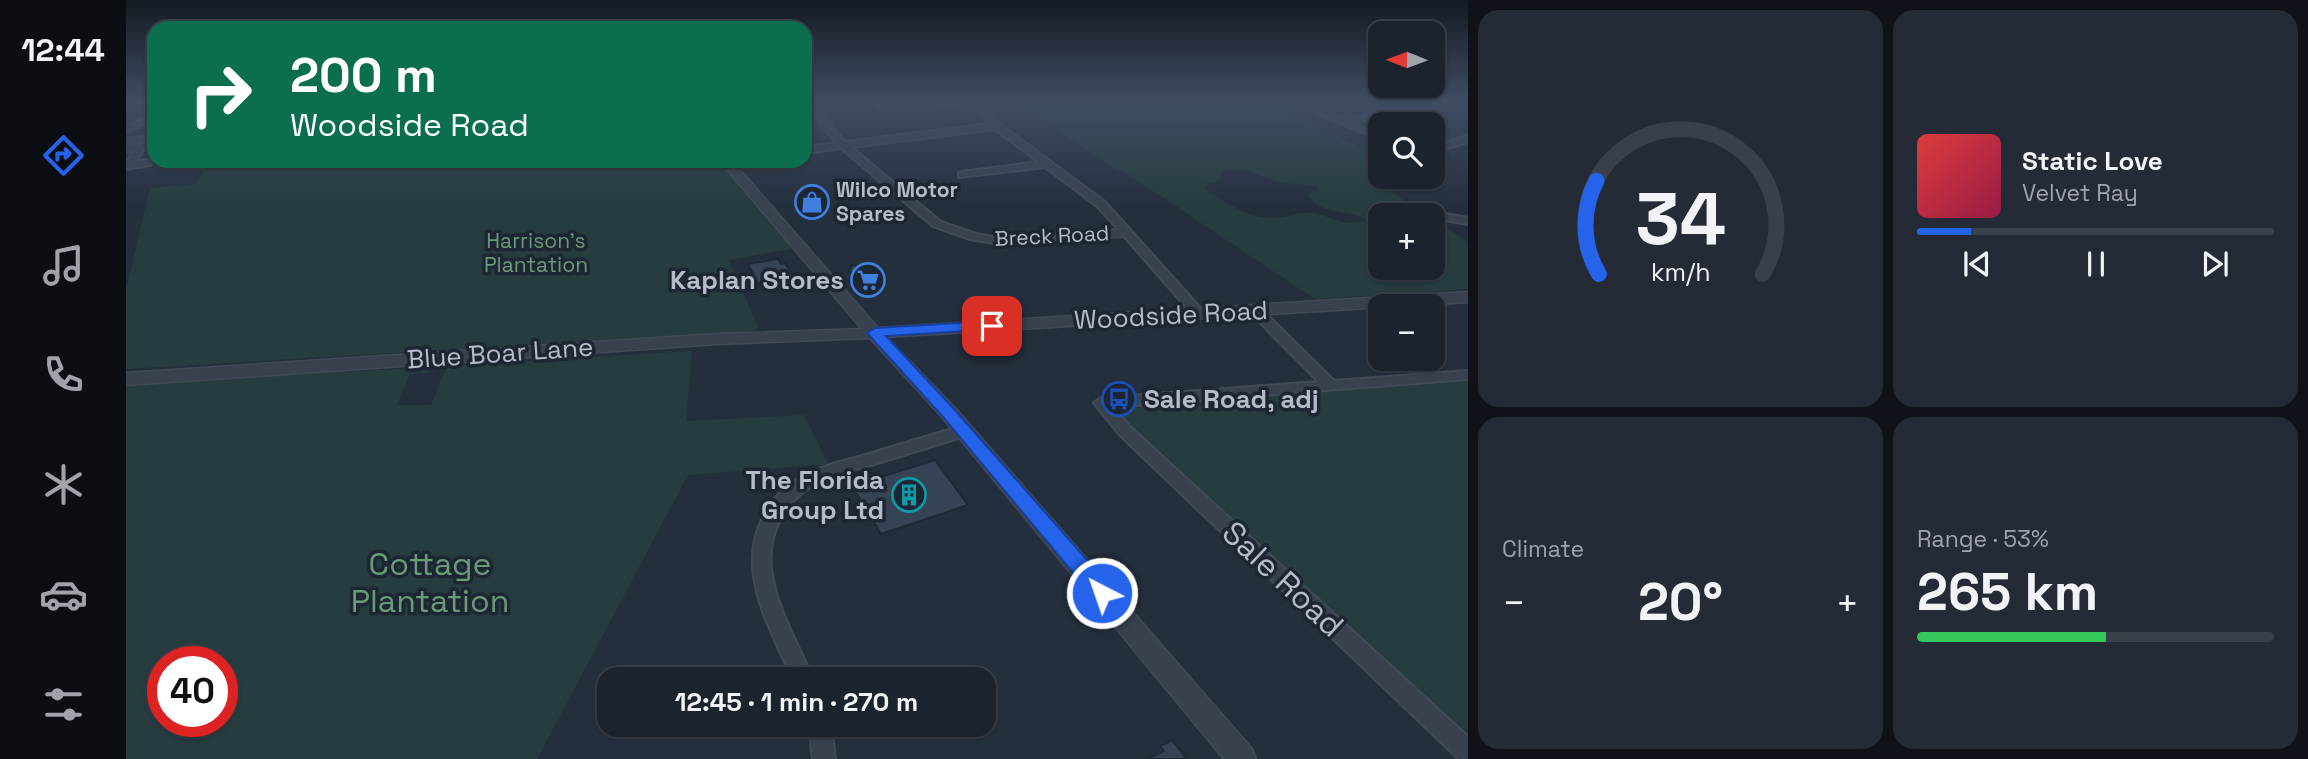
<!DOCTYPE html>
<html lang="en">
<head>
<meta charset="utf-8">
<style>
	:root { --surface:#1b232e; --page:#242b36; --text:#f1f3f6; --muted:#a0a4aa; --line:#39404a; --accent:#2563eb }
	body { margin:0; font-family:"Space Grotesk",sans-serif; background:var(--page); color:var(--text); height:100vh; display:flex; flex-direction:column; font-size:26px; white-space:nowrap }
	* { box-sizing:border-box; margin:0 }
	p { font-size:23px; color:var(--muted) }
	.icon { flex:none; width:38px; height:38px; fill:none; stroke:currentColor; stroke-width:2; stroke-linecap:round; stroke-linejoin:round }
	.map { position:relative; flex:1; overflow:hidden }
	.drawer { display:flex; flex-direction:column; gap:10px; padding:10px; background:#0f1319; width:840px }
	.drawer>* { flex:none }
	.top-card { position:absolute; left:21px; top:21px; width:665px; height:147px; border-radius:21px; box-shadow:0 2px 5px #0004,0 0 0 2px var(--line); background:#0b6e4f; color:#fff; overflow:hidden }
	.needle { width:46px; rotate:271deg }
	.buttons { position:absolute; left:1242px; top:21px; display:grid; gap:14px }
	.buttons a { display:grid; place-items:center; width:77px; height:77px; border-radius:14px; background:var(--surface); box-shadow:0 2px 5px #0004,0 0 0 2px var(--line); font-size:35px }
	.speed { position:absolute; left:21px; top:646px; display:flex; gap:14px; font-size:35px; font-weight:700; text-align:center }
	.speed>* { display:grid; place-content:center; width:91px; height:91px; border-radius:50%; background:var(--surface); box-shadow:0 2px 5px #0004,0 0 0 2px var(--line); line-height:1 }
	.speed .limit { border:10px solid #d22; background:#fff; color:#111 }
	.pin { position:absolute; display:grid; place-items:center; width:60px; height:60px; color:#fff; margin:-30px; border-radius:14px; box-shadow:0 4px 10px #0006 }
	.me { position:absolute; width:77px; margin:-38px; rotate:319deg; stroke-linejoin:round; filter:drop-shadow(0 0 5px #0008) }
	.turn { display:flex; align-items:center; gap:24px; height:147px; padding:0 28px; font-size:32px }
	.turn .icon { width:91px; height:91px; stroke-width:2.5 }
	.turn b { display:block; font-size:49px; line-height:60px }
	.big { font-size:52px; font-weight:700; line-height:1.1 }
	.drawer .card { flex:1; display:flex; flex-direction:column; justify-content:center; gap:10px; min-width:0; padding:0 24px; border-radius:21px; background:var(--page) }
	.drawer .dial { align-items:center; gap:0 }
	.dial svg { height:182px; overflow:visible; fill:none; stroke:var(--line); stroke-width:7; stroke-linecap:round; text-anchor:middle }
	.dial text { fill:var(--text); stroke:none }
	.song { display:flex; align-items:center; gap:21px }
	.cover { width:84px; height:84px; border-radius:10px; background:linear-gradient(135deg,hsl(0 70% 55%),hsl(340 70% 35%)) }
	.played { height:7px; border-radius:4px; background:linear-gradient(90deg,var(--accent) 15%,var(--line) 15%) }
	.keys { display:flex; justify-content:space-around; direction:ltr }
	.heat { display:flex; justify-content:space-between; align-items:center; font-size:38px; direction:ltr }
	.charge { height:10px; border-radius:5px; background:linear-gradient(90deg,#34c759 53%,var(--line) 0) }
	.drawer .tiles { flex:1; display:grid; gap:10px; grid-template-columns:repeat(2,1fr) }
	.trip { position:absolute; left:471px; top:667px; width:399px; height:70px; border-radius:21px; background:var(--surface); box-shadow:0 2px 5px #0004,0 0 0 2px var(--line); font-weight:700; line-height:70px; text-align:center }
	main { display:flex; flex:1; min-height:0 }
	.menu { display:flex; flex-direction:column; width:126px; justify-content:space-around; align-items:center; background:#0b0e12; color:var(--muted) }
	.menu .icon { width:49px; height:49px }
	.menu .selected { color:var(--accent) }
	.menu b { font-size:32px; color:var(--text) }
	.map>svg:first-child { display:block }
</style>
</head>
<body>
<main>
<nav class="menu">
<b>12:44</b>
<svg class="icon selected" aria-label="directions" viewBox="0 0 24 24"><path d="M12 3l9 9-9 9-9-9zM9 14v-3h6M13 9l2 2-2 2"/></svg>
<svg class="icon" aria-label="music" viewBox="0 0 24 24"><path d="M9 18V5l10-2v13"/><circle cx="6" cy="18" r="3"/><circle cx="16" cy="16" r="3"/></svg>
<svg class="icon" aria-label="phone" viewBox="0 0 24 24"><path d="M5 4h4l2 5-3 2q2 4 5 5l2-3 5 2v4C11 20 4 13 5 4z"/></svg>
<svg class="icon" aria-label="climate" viewBox="0 0 24 24"><path d="M12 3v18M4 7l16 10M4 17L20 7"/></svg>
<svg class="icon" aria-label="car" viewBox="0 0 24 24"><path d="M5 17H2v-5l4-1 3-4h7l3 4 3 1v5h-3M9 17h6M6 11h13"/><circle cx="7" cy="17" r="2"/><circle cx="17" cy="17" r="2"/></svg>
<svg class="icon" aria-label="filters" viewBox="0 0 24 24"><path d="M4 7h16M4 17h16"/><circle cx="9" cy="7" r="2"/><circle cx="15" cy="17" r="2"/></svg>
</nav>
<div class="map">
<svg width="1342" height="759" viewBox="0 0 1342 759">
	<rect width="100%" height="100%" fill="#242f3e"/>
	<g fill="#263c3f" fill-rule="evenodd">
		<path d="M890 101H1218L1212 107 1160 112 1255 157V177H1288L1253 184 1301 215H1255V268H1307V219L1342 242V289L1189 299 997 171H992L918 123ZM1100 170 1122 171 1151 182 1189 186 1192 189 1191 191 1181 194C1193 215 1218 209 1241 219V221C1215 226 1212 219 1188 213 1176 211 1168 215 1157 217 1123 222 1105 205 1078 188L1080 183H1087L1096 178 1095 173Z"/>
		<path d="M85 161H597L670 248 603 260 633 329 621 332 0 369V290L24 188 69 184Z"/>
		<path d="M566 351 560 421 678 415 702 464 562 475 411 759H0V384L305 367 302 373 284 374 271 405H305L321 366ZM37 662H96V721H37Z"/>
		<path d="M1342 381V740L999 422 994 413 999 407Z"/>
	</g>
	<g fill="#364354" stroke="#1f2835" stroke-width="2">
		<path d="M652 259 655 264 659 263 668 277 632 284 622 264Z"/>
		<path d="M727 264 739 272 754 283 746 288 742 285 737 287 725 278 730 276 723 271Z"/>
		<path d="M809 460 842 505 755 534 726 486Z"/>
		<path d="M1046 740 1061 759H1022L1038 751 1034 746Z"/>
	</g>
	<g fill="none" stroke-linecap="round" stroke-linejoin="round">
		<g stroke="#414a57" stroke-width="4">
			<g id="minor">
				<path d="M23 101 0 106V102Z"/>
				<path d="M847 101H855L854 107 868 120 979 202 1076 310 1078 313 1076 316H1068L998 236 868 243 844 239 807 226 715 148 679 153V147L711 143 689 119 679 116V112L695 115 719 142 863 124 846 107 756 110 752 108 756 106ZM869 129 913 162 836 172 833 173V177L919 167 971 206 993 230 868 237 850 234 815 222 725 147Z"/>
				<path d="M1279 101H1290L1275 107 1271 105Z"/>
				<path d="M1262 107 1266 109 1256 117 1224 122 1255 136V141L1186 110C1197 105 1206 118 1218 118 1233 119 1249 112 1262 107Z"/>
				<path d="M28 114V119L0 132V127Z"/>
				<path d="M28 136V142L0 145V139Z"/>
				<path d="M1342 136V142L1307 152V146Z"/>
				<path d="M0 145 16 148 17 150 10 162 21 160 26 163 24 165 0 169V163L7 152 0 151Z"/>
				<path d="M1302 211 1342 218V224L1307 218V215H1298V212Z"/>
				<path d="M1129 306 1133 307 1208 381 1342 371V379L987 407 1004 427 1342 737V759H1333L994 435 968 403 975 398 1193 382 1125 313 1123 310Z"/>
				<path d="M837 426 842 427 845 431 842 435C813 444 784 453 755 462 736 468 712 472 694 481 660 499 641 531 645 569 650 608 672 644 687 679H667C651 644 630 606 627 568 624 528 646 490 683 473 703 463 728 459 750 452 779 443 808 434 837 426Z"/>
				<path d="M683 724H705L709 759H687Z"/>
			</g>
		</g>
		<g stroke="#414a57" stroke-width="3">
			<path id="tertiary" d="M594 161H606L752 328 1342 292V302L760 337 830 409 1126 749 1130 759H1098L816 417 744 338 592 344 0 385V373L592 334 736 329Z"/>
		</g>
		<use href="#minor" fill="#38414e" fill-rule="evenodd"/>
		<use href="#tertiary" fill="#38414e" fill-rule="evenodd"/>
	</g>
	<linearGradient id="sky" x2="0" y2="1"><stop stop-color="#141a22"/><stop offset="0.49" stop-color="#3f4d63"/><stop offset="1" stop-color="#3f4d63" stop-opacity="0"/></linearGradient>
	<rect width="1342" height="207" fill="url(#sky)"/>
	<path fill="#2563eb" stroke="#184099" stroke-width="2" d="M866 321 871 322 873 326 871 329 760 336 828 409 984 586 987 593 984 599 976 602 969 599 817 417 741 333 749 328Z"/>
	<defs>
		<g id="shop-ring" transform="scale(1.75)"><circle r="9.5" fill="#1d2633" stroke="#3f7fe0" stroke-width="1.5"/><path d="M-5-2.5h2.3a2.7 3.5 0 0 1 5.4 0H5L5.5 6h-11ZM-1.5-2.5h3a1.5 2.3 0 0 0-3 0Z" fill="#3f7fe0"/></g>
		<g id="supermarket-ring" transform="scale(1.75)"><circle r="9.5" fill="#1d2633" stroke="#3f7fe0" stroke-width="1.5"/><path d="M-6-5.5h2.5l.6 2H6L4.5 2H-2.5L-4.4-4H-6ZM-1.5 3.2a1.3 1.3 0 1 0 .1 0ZM3 3.2a1.3 1.3 0 1 0 .1 0Z" fill="#3f7fe0"/></g>
		<g id="bus-ring" transform="scale(1.75)"><circle r="9.5" fill="#1d2633" stroke="#1a4fb4" stroke-width="1.5"/><path d="M-5-6H5V4H4V6H2V4H-2V6H-4V4H-5ZM-3.5-4V0h7V-4ZM-3.5 1.2v1.5H-2V1.2ZM2 1.2v1.5H3.5V1.2Z" fill="#1a4fb4"/></g>
		<g id="building-ring" transform="scale(1.75)"><circle r="9.5" fill="#1d2633" stroke="#0f9aa8" stroke-width="1.5"/><path d="M-4-6H4V6H1V3H-1V6H-4ZM-2.5-4.3h1.7v1.8h-1.7ZM.8-4.3h1.7v1.8H.8ZM-2.5-1h1.7V.8h-1.7ZM.8-1h1.7V.8H.8Z" fill="#0f9aa8"/></g>
	</defs>
	<g fill-rule="evenodd">
		<use href="#shop-ring" x="686" y="202"/>
		<use href="#supermarket-ring" x="742" y="280"/>
		<use href="#bus-ring" x="993" y="399"/>
		<use href="#building-ring" x="783" y="495"/>
	</g>
	<g text-anchor="middle" stroke-width="7" stroke-linejoin="round" paint-order="stroke">
		<g font-size="21" font-weight="bold" fill="#b4bcc9" stroke="#1d2633" text-anchor="start">
			<text x="710" y="197">Wilco Motor<tspan x="710" dy="24">Spares</tspan></text>
		</g>
		<g font-size="21" fill="#b4bcc9" stroke="#1d2633">
			<text transform="translate(926 236) rotate(-3)" y="7">Breck Road</text>
		</g>
		<g font-size="21" fill="#6b9a76" stroke="#1d2633">
			<text x="410" y="248">Harrison's<tspan x="410" dy="24">Plantation</tspan></text>
		</g>
		<g font-size="26" font-weight="bold" fill="#b4bcc9" stroke="#1d2633" text-anchor="end">
			<text x="718" y="289">Kaplan Stores</text>
			<text x="1018" y="408" text-anchor="start">Sale Road, adj</text>
			<text x="758" y="489">The Florida<tspan x="758" dy="30">Group Ltd</tspan></text>
		</g>
		<g font-size="26" fill="#b4bcc9" stroke="#1d2633">
			<text transform="translate(1045 315) rotate(-3)" y="9">Woodside Road</text>
			<text transform="translate(374 353) rotate(-4)" y="9">Blue Boar Lane</text>
		</g>
		<g font-size="32" fill="#6b9a76" stroke="#1d2633">
			<text x="304" y="575">Cottage<tspan x="304" dy="37">Plantation</tspan></text>
		</g>
		<g font-size="32" fill="#b4bcc9" stroke="#1d2633">
			<text transform="translate(1157 579) rotate(43)" y="11">Sale Road</text>
		</g>
	</g>
</svg>
<div class="buttons">
<a><svg class="needle" viewBox="-14 -14 28 28"><path d="M0-13l5 13h-10z" fill="#e53935"/><path d="M0 13l5-13h-10z" fill="#a0a4aa"/></svg></a>
<a><svg class="icon" aria-label="search" viewBox="0 0 24 24"><circle cx="10" cy="10" r="6"/><path d="M15 15l6 6"/></svg></a>
<a>+</a>
<a>−</a>
</div>
<div class="speed"><div class="limit">40</div></div>
<div class="pin" style="left:866px;top:326px;background:#d93025"><svg class="icon" aria-label="arrive" viewBox="0 0 24 24"><path d="M6 21V4h12l-3 4 3 4H6"/></svg></div>
<svg class="me" style="left:976px;top:593px" viewBox="-20 -20 40 40"><circle r="17" fill="#2563eb" stroke="#fff" stroke-width="3"/><path d="M0-11L8 9 0 5-8 9z" fill="#fff"/></svg>
<div class="trip">12:45 · 1 min · 270 m</div>
<div class="top-card">
<div class="turn"><svg class="icon" aria-label="right" viewBox="0 0 24 24"><path d="M7 20v-9h11M14 6l5 5-5 5"/></svg><div><b>200 m</b>Woodside Road</div></div>
</div>
</div>
<section class="drawer">
<div class="tiles">
<div class="card dial"><svg viewBox="0 0 100 80">
<path d="M14 69A42 42 0 1 1 86 69"/>
<path d="M14 69A42 42 0 0 1 13 28" stroke="#2563eb"/>
<text x="50" y="56" font-size="32" font-weight="700">34</text>
<text x="50" y="72" font-size="11">km/h</text>
</svg></div>
<div class="card">
<div class="song"><i class="cover"></i><div><b>Static Love</b><p>Velvet Ray</p></div></div>
<div class="played"></div>
<div class="keys"><svg class="icon" aria-label="previous" viewBox="0 0 24 24"><path d="M18 5L8 12l10 7zM5 5v14"/></svg><svg class="icon" aria-label="pause" viewBox="0 0 24 24"><path d="M8 5v14M16 5v14"/></svg><svg class="icon" aria-label="next" viewBox="0 0 24 24"><path d="M6 5l10 7-10 7zM19 5v14"/></svg></div>
</div>
<div class="card"><p>Climate</p>
<div class="heat"><a>−</a><b class="big">20°</b><a>+</a></div>
</div>
<div class="card"><p>Range · 53%</p><b class="big">265 km</b><div class="charge"></div></div>
</div>
</section>
</main>
</body>
</html>
